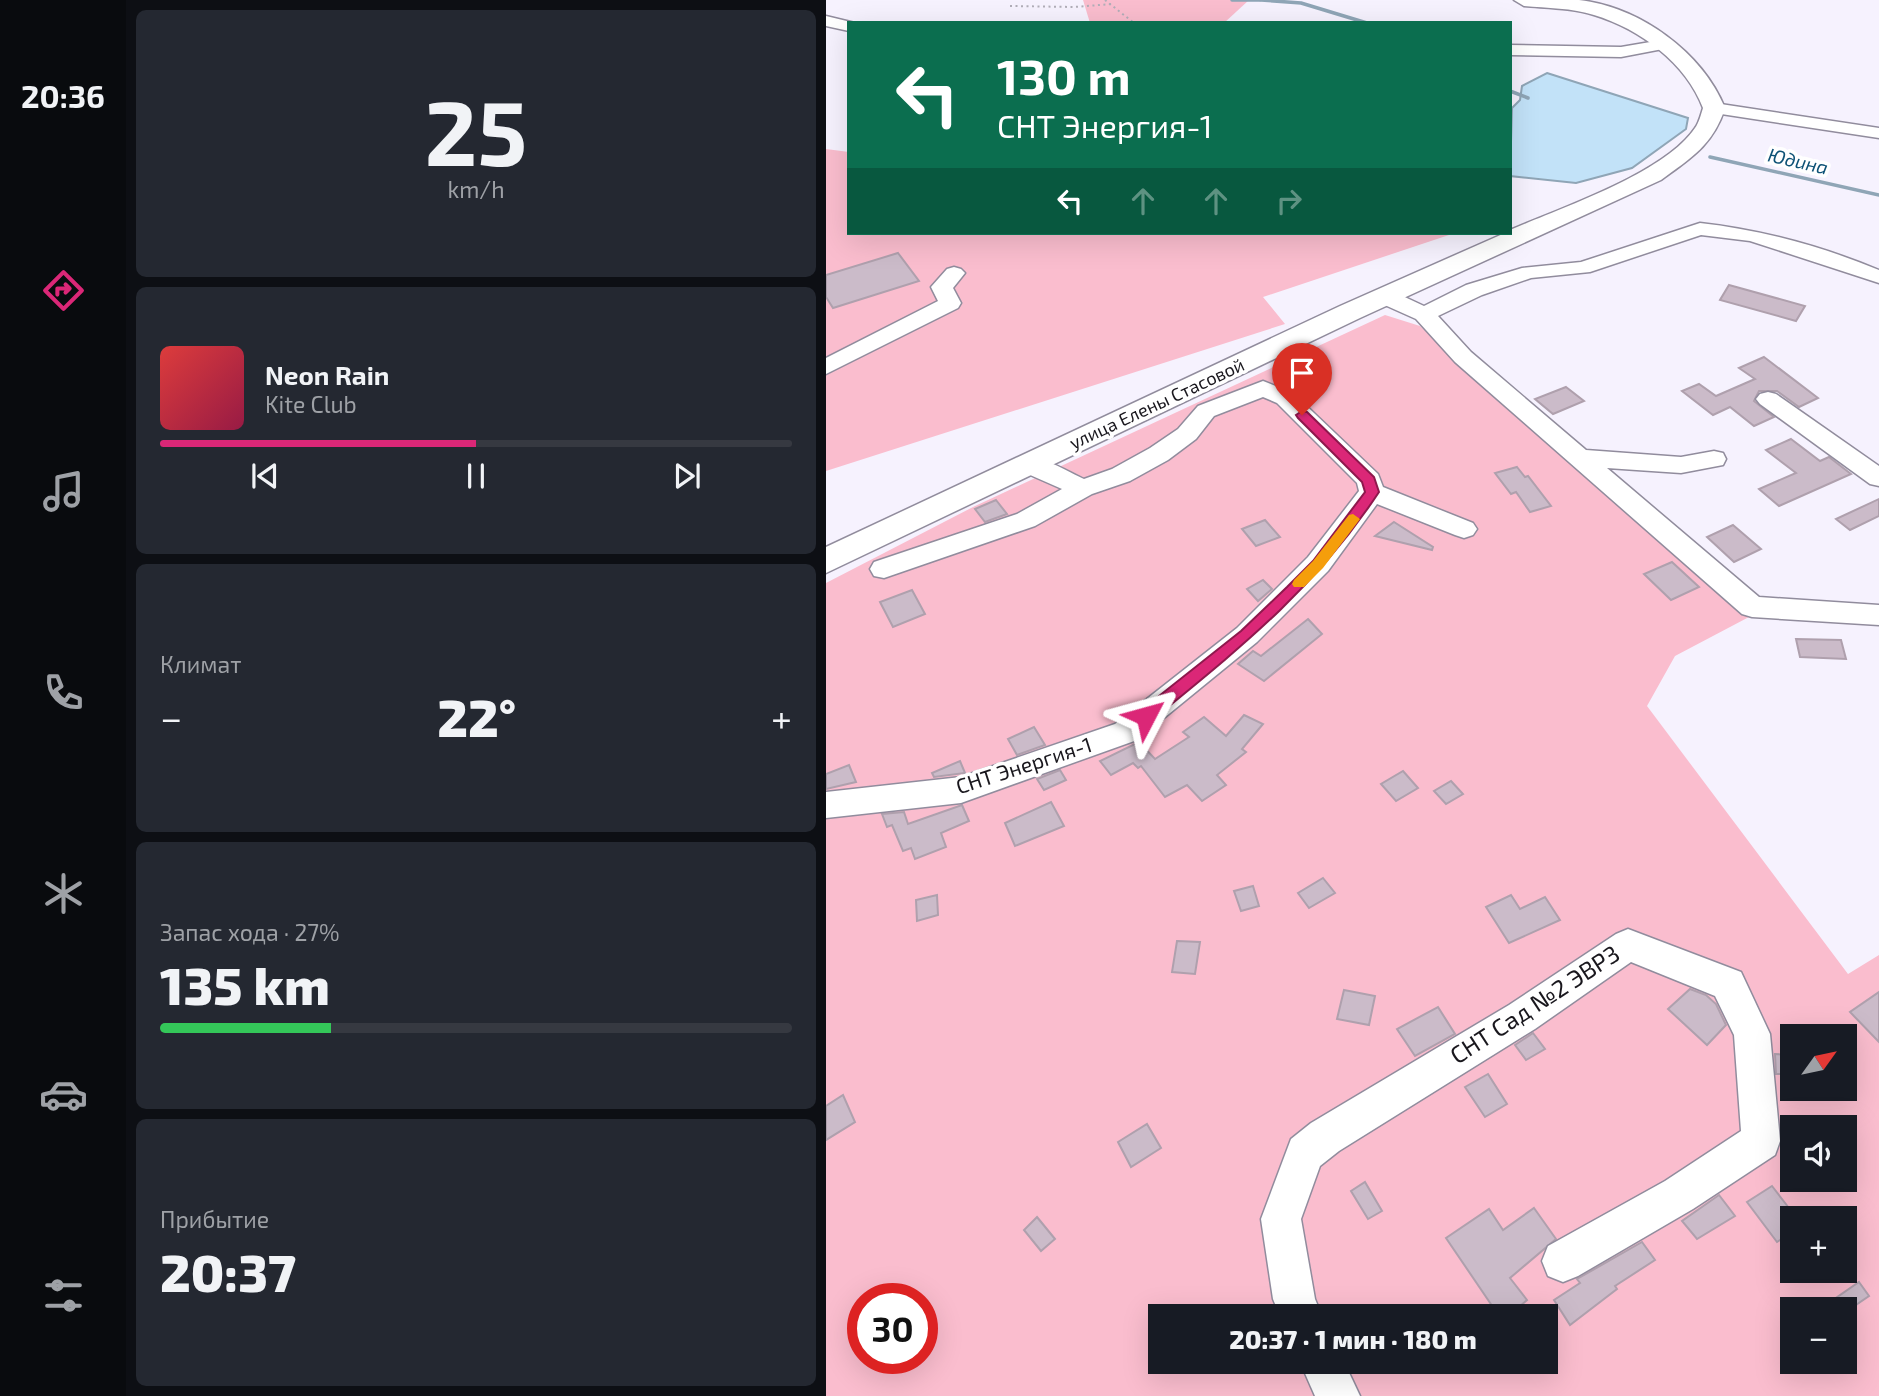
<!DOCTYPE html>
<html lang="ru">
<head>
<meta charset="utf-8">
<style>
	:root { --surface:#171b24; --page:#242831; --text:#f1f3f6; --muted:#9ea1a6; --line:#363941; --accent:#db2777 }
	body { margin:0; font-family:"Exo 2",sans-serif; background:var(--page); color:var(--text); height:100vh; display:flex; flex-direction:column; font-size:26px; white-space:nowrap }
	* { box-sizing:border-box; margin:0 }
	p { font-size:23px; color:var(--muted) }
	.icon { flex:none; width:38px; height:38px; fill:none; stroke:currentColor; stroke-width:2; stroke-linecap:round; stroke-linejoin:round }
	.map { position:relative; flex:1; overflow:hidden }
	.details { display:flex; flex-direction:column; gap:10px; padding:10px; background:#0d0f14; width:700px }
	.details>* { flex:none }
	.banner { position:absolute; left:21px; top:21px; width:665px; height:214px; border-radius:0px; box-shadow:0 7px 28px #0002; background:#0b6e4f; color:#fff; overflow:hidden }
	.needle { width:46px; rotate:57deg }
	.buttons { position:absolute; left:954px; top:1024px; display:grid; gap:14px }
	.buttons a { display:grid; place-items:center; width:77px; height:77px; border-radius:0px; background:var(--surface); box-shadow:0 7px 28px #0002; font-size:35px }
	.speed { position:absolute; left:21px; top:1283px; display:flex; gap:14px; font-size:35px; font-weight:700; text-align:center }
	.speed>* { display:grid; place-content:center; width:91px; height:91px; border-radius:50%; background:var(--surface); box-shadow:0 7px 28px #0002; line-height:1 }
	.speed .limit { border:10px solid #d22; background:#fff; color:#111 }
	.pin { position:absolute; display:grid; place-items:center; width:60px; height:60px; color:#fff; margin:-72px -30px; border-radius:50% 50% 50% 0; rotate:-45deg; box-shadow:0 0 7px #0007 }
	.pin .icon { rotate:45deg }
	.me { position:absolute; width:77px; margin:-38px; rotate:51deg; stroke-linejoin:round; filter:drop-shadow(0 0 5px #0008) }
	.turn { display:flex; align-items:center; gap:24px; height:147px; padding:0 35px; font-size:32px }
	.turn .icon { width:91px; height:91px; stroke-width:2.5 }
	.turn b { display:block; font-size:49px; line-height:60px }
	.lanes { display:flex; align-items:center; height:66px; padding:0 35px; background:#0003; justify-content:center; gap:35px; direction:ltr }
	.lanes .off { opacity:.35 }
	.big { font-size:52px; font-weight:800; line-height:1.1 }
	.details .card { flex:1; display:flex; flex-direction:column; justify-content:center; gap:10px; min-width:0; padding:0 24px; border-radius:10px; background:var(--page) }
	.details .dial { align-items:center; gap:0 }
	.dial b { font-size:91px; line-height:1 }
	.song { display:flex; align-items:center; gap:21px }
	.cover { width:84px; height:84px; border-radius:10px; background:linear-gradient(135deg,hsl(0 70% 55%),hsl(340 70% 35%)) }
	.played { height:7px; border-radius:4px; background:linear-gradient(90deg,var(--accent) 50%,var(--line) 50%) }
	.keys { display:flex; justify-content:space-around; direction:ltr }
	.heat { display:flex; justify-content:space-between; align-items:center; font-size:38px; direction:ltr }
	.charge { height:10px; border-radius:5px; background:linear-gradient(90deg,#34c759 27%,var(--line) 0) }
	.trip { position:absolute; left:322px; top:1304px; width:410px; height:70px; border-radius:0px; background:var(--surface); box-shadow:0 7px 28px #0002; font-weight:800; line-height:70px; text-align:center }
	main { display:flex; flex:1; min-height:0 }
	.tab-bar { display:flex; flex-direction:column; width:126px; justify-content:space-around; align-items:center; background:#090b0e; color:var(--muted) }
	.tab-bar .icon { width:49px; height:49px }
	.tab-bar .current { color:var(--accent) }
	.tab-bar b { font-size:32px; color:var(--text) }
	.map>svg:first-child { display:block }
</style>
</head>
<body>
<main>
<nav class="tab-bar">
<b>20:36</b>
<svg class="icon current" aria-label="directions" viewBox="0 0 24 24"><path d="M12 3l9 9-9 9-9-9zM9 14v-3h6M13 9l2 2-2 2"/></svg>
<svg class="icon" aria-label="music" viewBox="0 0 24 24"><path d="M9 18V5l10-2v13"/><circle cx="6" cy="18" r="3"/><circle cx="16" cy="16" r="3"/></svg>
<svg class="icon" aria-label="phone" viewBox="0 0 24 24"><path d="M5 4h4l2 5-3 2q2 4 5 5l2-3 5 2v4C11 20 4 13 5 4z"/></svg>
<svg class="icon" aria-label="climate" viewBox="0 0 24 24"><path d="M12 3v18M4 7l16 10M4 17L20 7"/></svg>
<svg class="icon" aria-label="car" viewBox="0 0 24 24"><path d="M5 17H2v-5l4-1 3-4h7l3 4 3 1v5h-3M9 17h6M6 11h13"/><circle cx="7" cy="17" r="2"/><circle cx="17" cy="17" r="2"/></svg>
<svg class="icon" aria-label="filters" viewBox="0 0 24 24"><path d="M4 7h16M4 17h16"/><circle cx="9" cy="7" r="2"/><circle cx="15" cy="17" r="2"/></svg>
</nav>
<section class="details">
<div class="card dial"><b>25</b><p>km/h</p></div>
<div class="card">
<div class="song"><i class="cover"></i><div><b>Neon Rain</b><p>Kite Club</p></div></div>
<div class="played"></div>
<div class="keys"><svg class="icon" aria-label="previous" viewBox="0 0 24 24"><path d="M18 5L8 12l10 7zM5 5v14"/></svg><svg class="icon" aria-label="pause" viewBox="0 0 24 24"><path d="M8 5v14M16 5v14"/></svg><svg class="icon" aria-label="next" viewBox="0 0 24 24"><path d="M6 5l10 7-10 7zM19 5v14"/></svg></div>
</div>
<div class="card"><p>Климат</p>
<div class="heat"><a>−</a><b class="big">22°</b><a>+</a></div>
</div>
<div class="card"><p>Запас хода · 27%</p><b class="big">135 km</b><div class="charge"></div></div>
<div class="card"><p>Прибытие</p><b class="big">20:37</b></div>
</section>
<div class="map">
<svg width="1053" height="1396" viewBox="0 0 1053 1396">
	<rect width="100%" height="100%" fill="#f6f2fe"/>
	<g fill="#fabdce" fill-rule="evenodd">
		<path d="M257 0H423L398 23H264Z"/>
		<path d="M0 149 23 152V233H629L437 297 459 324 0 471Z"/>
		<path d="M559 315 594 326 923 617 849 656 821 706 1022 974 1053 955V1396H0V583L147 507ZM966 1036H1018V1088H966ZM966 1127H1018V1180H966ZM966 1218H1018V1270H966ZM37 1298H96V1358H37ZM966 1309H1018V1362H966ZM334 1316H719V1362H334Z"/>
	</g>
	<path fill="#c2e2f8" stroke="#8fa5b6" stroke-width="2" d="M721 73 862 118 860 129 806 168 750 183 684 176 686 108 694 100 696 86Z"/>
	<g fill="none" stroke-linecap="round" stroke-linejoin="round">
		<g stroke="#8fa5b6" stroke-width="3.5">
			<path d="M406 0H434"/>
			<path d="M435 0 475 3 541 23"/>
			<path d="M684 91 702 98"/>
			<path d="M884 157 1053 195"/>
		</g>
	</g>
	<g fill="#cbbbc9" stroke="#afa0ad" stroke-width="2">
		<path d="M72 253 93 281 7 308 0 297V275Z"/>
		<path d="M903 285 979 306 970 321 894 300Z"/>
		<path d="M938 357 992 398 973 407 951 391H933L928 401 948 417 928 426 904 407 887 415 856 391 873 384 890 396 929 379 913 368Z"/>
		<path d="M740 387 758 401 727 414 709 399Z"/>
		<path d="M965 439 994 461 1003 457 1025 474 953 506 933 489 970 473 940 450Z"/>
		<path d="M691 467 699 477 702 476 725 506 704 512 690 492 685 494 669 473Z"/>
		<path d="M1053 499V516L1024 530 1010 519Z"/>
		<path d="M170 500 181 514 159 522 149 509Z"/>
		<path d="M439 520 454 537 430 546 416 529Z"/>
		<path d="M568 522 607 547 606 550 549 536Z"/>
		<path d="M907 525 935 549 908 562 881 537Z"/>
		<path d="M846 562 873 587 845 600 818 574Z"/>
		<path d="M437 580 446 589 432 601 421 589Z"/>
		<path d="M86 590 99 614 67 627 54 602Z"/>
		<path d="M482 619 496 634 438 681 412 664 427 651 435 656Z"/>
		<path d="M970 639 1015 640 1020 659 974 657Z"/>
		<path d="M418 715 437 724 416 749 420 752 391 775 400 785 376 801 361 785 339 797 315 766 312 768 307 763 285 775 274 761 313 742 329 759 363 737 357 732 378 717 400 736Z"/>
		<path d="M208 727 219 745 191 755 182 739Z"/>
		<path d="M134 761 139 773 108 777 106 773Z"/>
		<path d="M23 765 30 782 0 789V774Z"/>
		<path d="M234 770 240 780 218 790 211 779Z"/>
		<path d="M577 771 592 788 570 801 555 784Z"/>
		<path d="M625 781 637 794 620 804 608 791Z"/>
		<path d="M225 802 238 826 189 846 179 823Z"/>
		<path d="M136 805 143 821 115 833 120 847 89 859 85 848 77 851 66 825 61 827 56 814 78 812 82 824Z"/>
		<path d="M497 878 509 893 483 908 472 893Z"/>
		<path d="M427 886 433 906 415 911 408 891Z"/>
		<path d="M111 895 112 915 91 921 90 900Z"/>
		<path d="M685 895 694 909 719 897 734 920 683 943 660 907Z"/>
		<path d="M351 941 374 942 369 974 346 972Z"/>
		<path d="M864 989 880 995 890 1004 900 1025 881 1045 842 1009Z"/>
		<path d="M518 990 549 996 543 1025 511 1019Z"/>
		<path d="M1053 992V1042L1024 1012Z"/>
		<path d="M612 1007 629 1034 589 1056 571 1029Z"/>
		<path d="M707 1033 719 1049 700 1060 689 1045Z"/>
		<path d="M949 1054 966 1055V1074H950Z"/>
		<path d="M662 1074 681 1104 659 1117 639 1087Z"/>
		<path d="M17 1095 29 1122 0 1140V1106Z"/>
		<path d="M321 1124 335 1148 305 1167 292 1142Z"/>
		<path d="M539 1182 556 1211 542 1219 525 1191Z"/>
		<path d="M946 1186 966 1212V1232L951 1242 921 1202Z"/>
		<path d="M893 1195 909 1216 871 1239 856 1221Z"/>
		<path d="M708 1208 730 1239 684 1278 701 1300 683 1316H673L620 1238 663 1209 677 1230Z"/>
		<path d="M211 1217 229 1239 215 1251 198 1230Z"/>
		<path d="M816 1242 829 1260 789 1286 791 1289 744 1325 728 1300 754 1283 751 1279Z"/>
		<path d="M1033 1282 1043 1296 1024 1309H994Z"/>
	</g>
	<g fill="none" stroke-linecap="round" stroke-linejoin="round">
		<g stroke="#918c9d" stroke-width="3">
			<g id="minor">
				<path d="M0 16 29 23H23V31L0 26Z"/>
				<path d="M836 40 844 45 842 48 795 57 684 55V45L795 47Z"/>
				<path d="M888 103 1053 128V138L882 112 879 108 882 104Z"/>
				<path d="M874 223C936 230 995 246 1053 270V283L924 241 875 235 764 272 705 278 656 295 612 316 645 352 760 450 855 457 888 451 897 453 900 459 897 465 855 473 781 468 933 597 1053 605V625L926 617 916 614 629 362 590 319 552 302 549 297 552 292H568L598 306 640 285 696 268 755 262Z"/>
				<path d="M128 267 135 269 139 273 127 288 135 303 132 308 0 374V358L112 301 105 287 121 269Z"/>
				<path d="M437 381 467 393 552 474 557 487 647 523 651 529 647 535 638 538 629 535 551 504 502 571 431 642 311 740 135 803 0 818V792L135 777 289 724 411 628 482 557 533 491 531 483 451 403 437 397 388 416 370 439 342 460 304 481 266 494 209 526 58 578 48 576 44 569 48 562 191 514 236 489 195 471 191 465 195 459C215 454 240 471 258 479L286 469 324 448 352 429 372 406Z"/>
				<path d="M942 392 950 394 1053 466V486L1044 484 934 404 930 399 934 394Z"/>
				<path d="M802 929 915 972 944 1034 954 1141 949 1155 867 1209 752 1276 737 1282 722 1276 716 1261 722 1246 839 1181 915 1131 908 1035 889 996 805 962 709 1029 513 1151 494 1166 475 1219 489 1299 496 1316H454L447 1299 435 1219 465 1139 485 1123 683 1005 790 934Z"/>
				<path d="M474 1362H518L534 1396H489Z"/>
			</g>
		</g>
		<g stroke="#918c9d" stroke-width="3">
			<path id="major" d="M688 0C710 0 732 0 753 0 814 7 876 52 899 108 887 145 865 158 835 180L534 318 0 573V547L514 306 679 233H684V230C735 208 839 173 869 128 873 123 875 114 877 108 860 63 814 29 768 15 746 8 721 8 698 6Z"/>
		</g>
		<g stroke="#b1aeb8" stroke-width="2" stroke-dasharray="2 3.5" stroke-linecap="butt">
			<path d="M279 0 308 23"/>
			<path d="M184 6 248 7 286 4"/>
		</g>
		<use href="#minor" fill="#fff" fill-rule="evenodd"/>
		<use href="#major" fill="#fff" fill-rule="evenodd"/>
	</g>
	<path fill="#db2777" stroke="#8e194d" stroke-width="2" d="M476 411 481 412 548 477 553 492C489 589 414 648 326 720H314L312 716 314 711 415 631 461 587 487 561 539 492 536 482 472 418 470 415Z"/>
	<path fill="#f59e0b" d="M527 514 534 519 497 568 478 587H468L466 584 468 580 487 561 523 515Z"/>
	<g text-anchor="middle" stroke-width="7" stroke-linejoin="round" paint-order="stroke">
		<g font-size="18" fill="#19171d" stroke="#fff">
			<text transform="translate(331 404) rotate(-25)" y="6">улица Елены Стасовой</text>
		</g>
		<g font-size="19" font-style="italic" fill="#0e5276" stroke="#fff">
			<text transform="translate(972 161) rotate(13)" y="7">Юдина</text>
		</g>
		<g font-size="21" fill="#19171d" stroke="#fff">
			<text transform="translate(198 766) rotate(-18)" y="7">СНТ Энергия-1</text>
		</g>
		<g font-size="24" fill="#19171d" stroke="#fff">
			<text transform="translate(709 1005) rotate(-33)" y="8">СНТ Сад №2 ЭВРЗ</text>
		</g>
	</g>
</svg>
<div class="buttons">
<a><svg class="needle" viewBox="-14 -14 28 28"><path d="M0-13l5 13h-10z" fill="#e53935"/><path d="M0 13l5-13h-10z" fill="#9ea1a6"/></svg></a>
<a><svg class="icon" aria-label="sound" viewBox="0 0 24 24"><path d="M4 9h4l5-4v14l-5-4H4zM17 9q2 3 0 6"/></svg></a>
<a>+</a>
<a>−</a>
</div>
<div class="speed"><div class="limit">30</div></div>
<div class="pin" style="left:476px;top:415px;background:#d93025"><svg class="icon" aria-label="arrive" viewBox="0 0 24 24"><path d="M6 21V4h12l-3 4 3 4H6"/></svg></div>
<svg class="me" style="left:320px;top:716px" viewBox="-20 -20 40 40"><path d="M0-17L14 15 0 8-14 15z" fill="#db2777" stroke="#fff" stroke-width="4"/></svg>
<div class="trip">20:37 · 1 мин · 180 m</div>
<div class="banner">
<div class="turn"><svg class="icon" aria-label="left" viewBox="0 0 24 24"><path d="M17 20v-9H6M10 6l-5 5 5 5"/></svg><div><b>130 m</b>СНТ Энергия-1</div></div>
<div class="lanes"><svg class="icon" aria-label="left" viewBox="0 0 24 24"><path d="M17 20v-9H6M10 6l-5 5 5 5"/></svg><svg class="icon off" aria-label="ahead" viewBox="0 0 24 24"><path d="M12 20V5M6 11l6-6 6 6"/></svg><svg class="icon off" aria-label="ahead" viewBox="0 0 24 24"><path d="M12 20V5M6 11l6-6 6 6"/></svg><svg class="icon off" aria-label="right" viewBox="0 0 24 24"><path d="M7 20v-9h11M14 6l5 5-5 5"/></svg></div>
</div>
</div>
</main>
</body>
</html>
